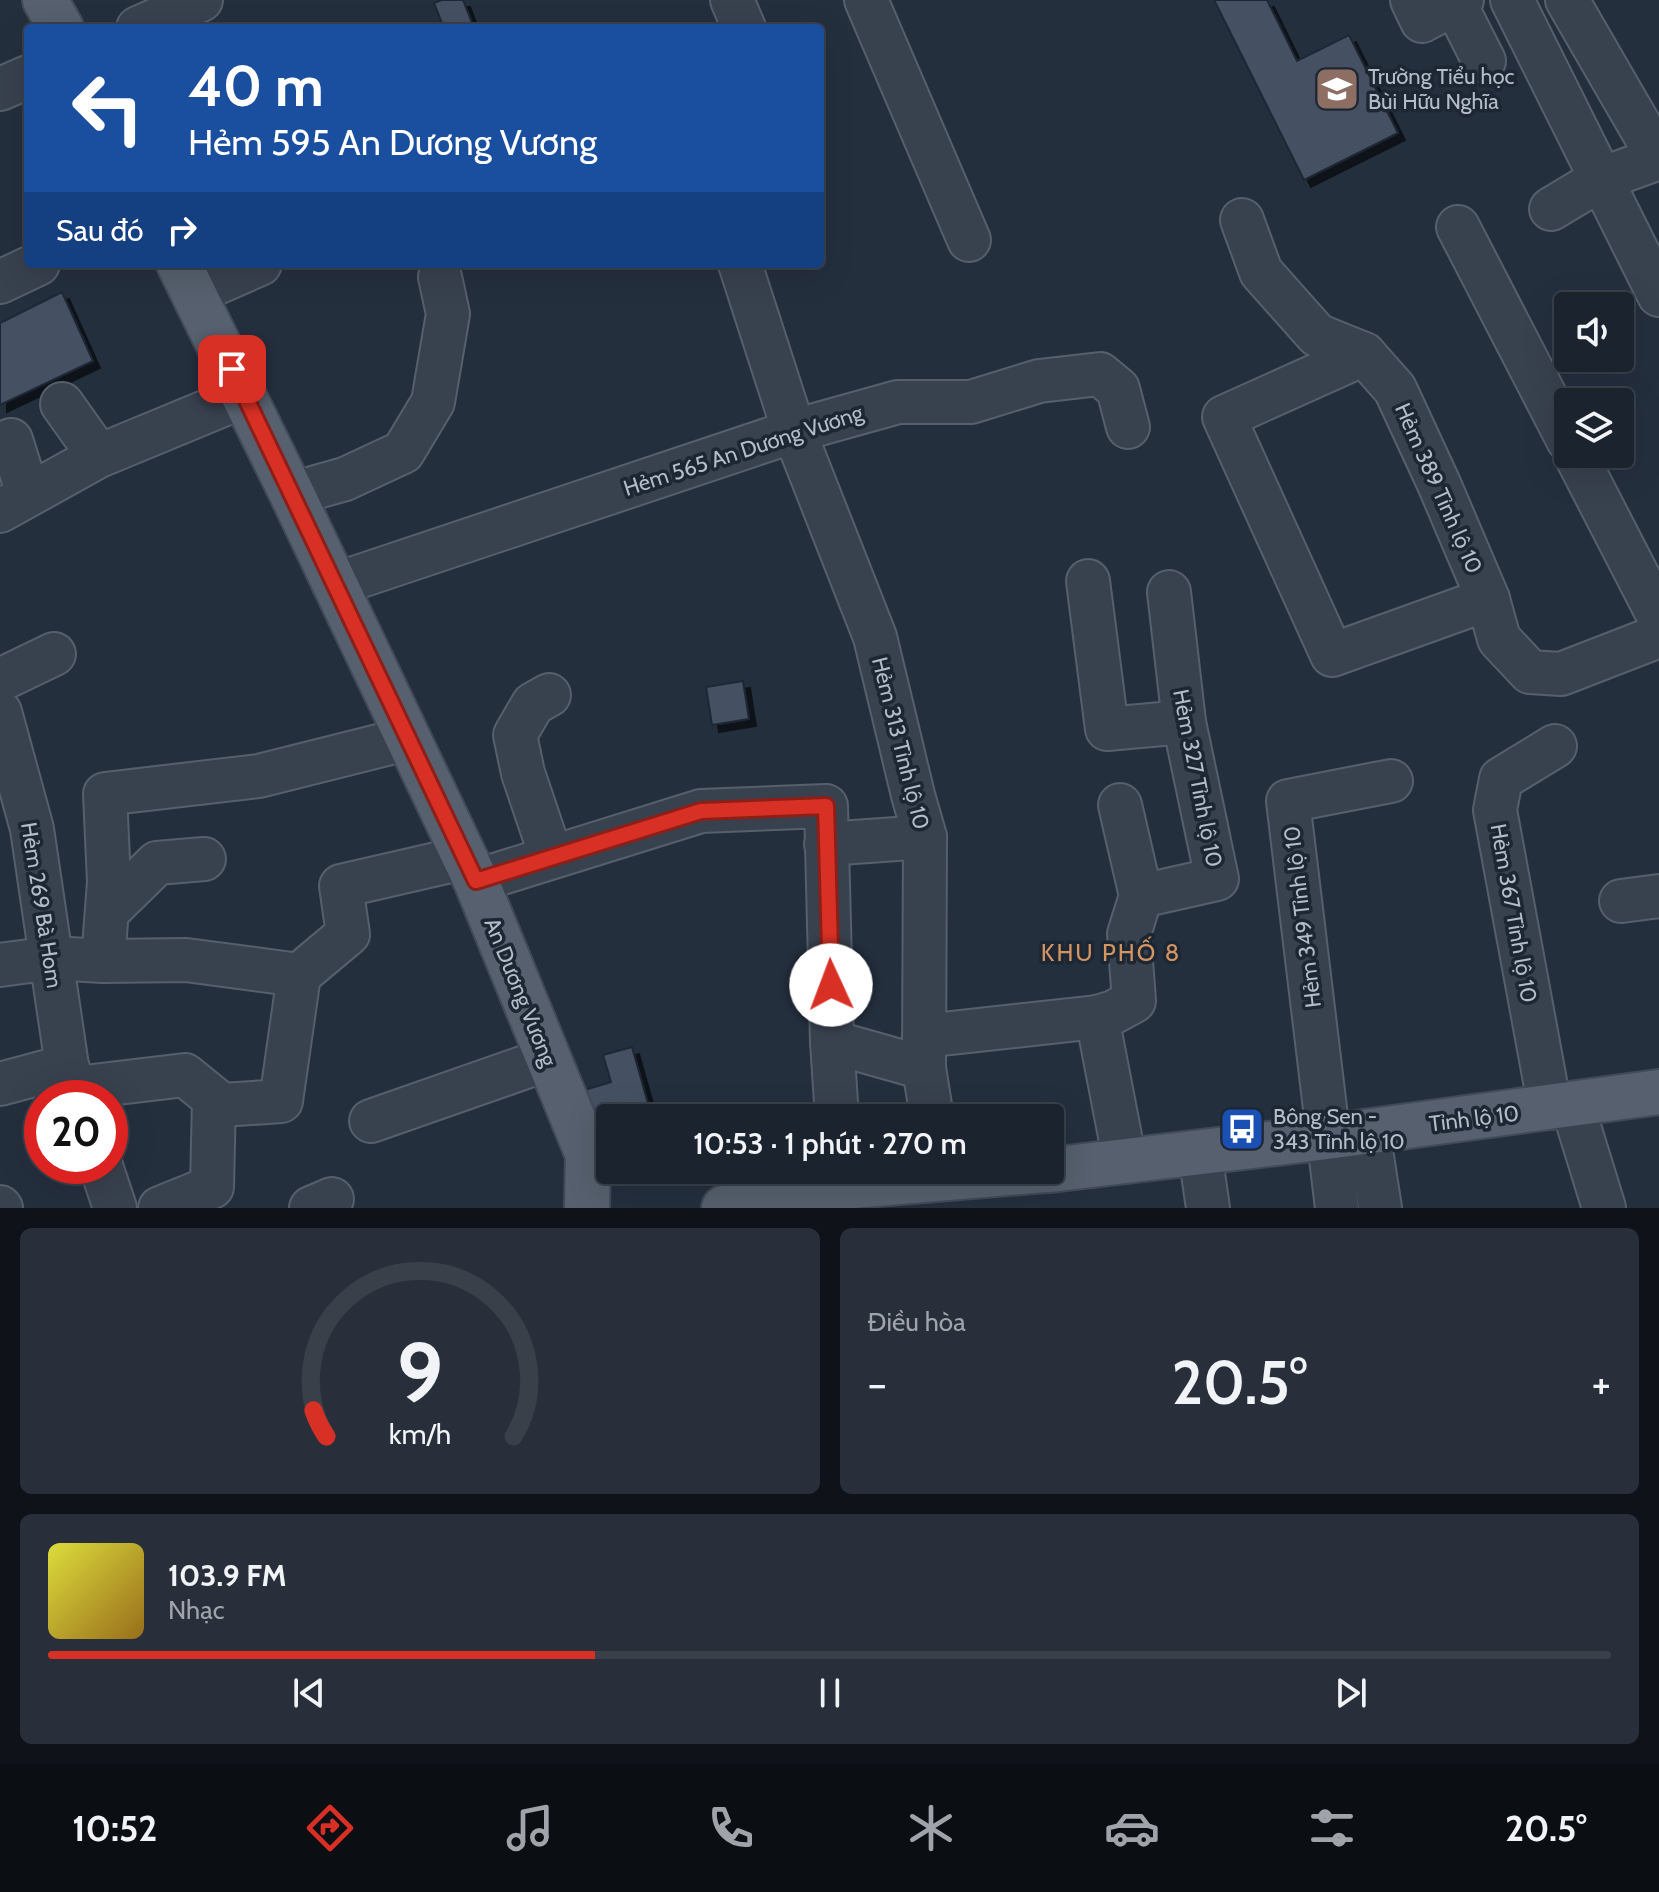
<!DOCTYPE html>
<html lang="vi">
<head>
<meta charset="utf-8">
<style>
	:root { --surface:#1b232e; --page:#282f3a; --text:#f1f3f6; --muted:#a0a4aa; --line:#39404a; --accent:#d93025 }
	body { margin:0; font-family:Cabin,sans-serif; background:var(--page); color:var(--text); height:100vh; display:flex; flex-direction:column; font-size:30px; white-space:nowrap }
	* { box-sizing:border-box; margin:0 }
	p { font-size:26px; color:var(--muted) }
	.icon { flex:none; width:44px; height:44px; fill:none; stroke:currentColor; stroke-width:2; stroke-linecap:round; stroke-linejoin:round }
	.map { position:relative; height:1208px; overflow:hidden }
	.side { display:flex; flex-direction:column; gap:20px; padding:20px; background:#0f1319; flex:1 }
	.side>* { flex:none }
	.guide { position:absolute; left:24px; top:24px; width:800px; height:244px; border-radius:8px; box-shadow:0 8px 32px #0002,0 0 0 2px var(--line); background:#1a4fa0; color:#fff; overflow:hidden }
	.fabs { position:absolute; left:1554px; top:292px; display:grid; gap:16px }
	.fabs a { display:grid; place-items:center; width:80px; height:80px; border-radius:8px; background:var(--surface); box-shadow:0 8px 32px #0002,0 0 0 2px var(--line); font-size:40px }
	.speed { position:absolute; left:24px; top:1080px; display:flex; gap:16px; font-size:40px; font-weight:700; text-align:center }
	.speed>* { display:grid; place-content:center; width:104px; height:104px; border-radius:50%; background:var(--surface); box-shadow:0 8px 32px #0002,0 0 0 2px var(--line); line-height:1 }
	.speed .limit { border:12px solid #d22; background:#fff; color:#111 }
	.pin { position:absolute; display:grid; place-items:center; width:68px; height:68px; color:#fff; margin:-34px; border-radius:16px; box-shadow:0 4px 12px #0006 }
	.me { position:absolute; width:88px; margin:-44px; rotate:358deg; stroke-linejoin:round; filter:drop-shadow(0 0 6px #0008) }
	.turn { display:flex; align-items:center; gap:28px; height:168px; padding:0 32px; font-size:36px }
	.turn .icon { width:104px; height:104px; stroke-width:2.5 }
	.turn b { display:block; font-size:56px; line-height:68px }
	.then { display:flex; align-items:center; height:76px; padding:0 32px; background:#0003; gap:16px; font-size:30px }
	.big { font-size:60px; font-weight:600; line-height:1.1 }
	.side .tile { flex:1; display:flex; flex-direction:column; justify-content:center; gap:12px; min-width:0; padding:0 28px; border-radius:12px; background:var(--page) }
	.side .dial { align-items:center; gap:0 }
	.dial svg { height:208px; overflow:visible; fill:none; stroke:var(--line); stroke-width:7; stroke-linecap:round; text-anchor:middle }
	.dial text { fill:var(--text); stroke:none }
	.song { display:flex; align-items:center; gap:24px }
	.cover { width:96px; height:96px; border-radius:12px; background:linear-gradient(135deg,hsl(60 70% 55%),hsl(40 70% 35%)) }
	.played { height:8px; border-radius:4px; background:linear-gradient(90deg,var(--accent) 35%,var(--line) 35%) }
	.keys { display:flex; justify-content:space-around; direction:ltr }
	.heat { display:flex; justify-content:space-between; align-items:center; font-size:44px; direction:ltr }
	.side .tiles { flex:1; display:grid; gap:20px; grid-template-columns:1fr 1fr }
	.tile:last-child { grid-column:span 2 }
	.trip { position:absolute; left:596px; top:1104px; width:468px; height:80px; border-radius:8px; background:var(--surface); box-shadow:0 8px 32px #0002,0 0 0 2px var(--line); font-weight:600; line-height:80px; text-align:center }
	.tab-bar { display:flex; height:128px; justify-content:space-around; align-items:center; background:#0b0e12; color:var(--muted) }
	.tab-bar .icon { width:56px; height:56px }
	.tab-bar .current { color:var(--accent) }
	.tab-bar b { font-size:36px; color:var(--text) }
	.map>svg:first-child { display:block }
</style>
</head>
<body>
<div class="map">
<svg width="1659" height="1208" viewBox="0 0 1659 1208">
	<defs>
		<filter id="shadow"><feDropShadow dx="7" dy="7" stdDeviation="0" flood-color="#0009"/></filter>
	</defs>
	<rect width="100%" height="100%" fill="#242f3e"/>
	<g fill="#455162" stroke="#1f2835" stroke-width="2" filter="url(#shadow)">
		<path d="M442 0H463L474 28H444L434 3Z"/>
		<path d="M1214 0H1267L1297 61 1349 35 1398 133 1304 180Z"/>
		<path d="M62 292 93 361 0 405V323Z"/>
		<path d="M743 681 749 719 712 725 706 687Z"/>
		<path d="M632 1047 649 1107 591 1124 581 1091 611 1082 603 1055Z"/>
	</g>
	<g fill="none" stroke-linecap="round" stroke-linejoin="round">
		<g stroke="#565f6c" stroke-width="46">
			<g id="minor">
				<path d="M732 0 744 28"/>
				<path d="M866 0 969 240"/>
				<path d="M1412 0 1422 21 1462 0"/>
				<path d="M1512 0 1659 295"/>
				<path d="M1567 0 1659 159"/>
				<path d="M1455 4 1484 61"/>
				<path d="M138 28 201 0"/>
				<path d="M0 89 28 77"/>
				<path d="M1551 209 1601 179 1659 158"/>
				<path d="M1242 220 1261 272 1317 335 1364 354 1395 389 1439 484 1488 599 1499 639 1530 672 1561 674 1659 636"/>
				<path d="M1458 227 1568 440"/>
				<path d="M740 264 794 431 875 637 913 795 925 837 924 1068 932 1118"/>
				<path d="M0 282 38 264"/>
				<path d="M194 293 260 264"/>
				<path d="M1364 354 1224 417 1332 655 1488 599"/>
				<path d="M62 404 99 456"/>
				<path d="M11 440 28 494"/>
				<path d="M1575 454 1659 617"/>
				<path d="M292 494 345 479 403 452 433 402 448 314 440 277"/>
				<path d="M0 511 99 456 244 396"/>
				<path d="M1088 581 1107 729 1184 722"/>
				<path d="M334 585 794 431 898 402H971L1039 381 1100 374 1118 389 1128 427"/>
				<path d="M0 680 54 654"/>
				<path d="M549 695 533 704 515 735 523 773 551 856"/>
				<path d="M0 712 32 829 67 1066 79 1098"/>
				<path d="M1120 805 1141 896"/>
				<path d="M826 844 925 837"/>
				<path d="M476 881 701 811 826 806 832 1042 837 1118"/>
				<path d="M1621 901 1659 896"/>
				<path d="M107 912 157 863 204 859"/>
				<path d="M103 961 109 882 105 794 259 776 406 739"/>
				<path d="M0 965 52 958 103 961 186 960 299 975"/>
				<path d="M299 975 348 934 341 886 463 858"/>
				<path d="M924 1036 1097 1017"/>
				<path d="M832 1042 924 1068"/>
				<path d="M0 1084 67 1066"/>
				<path d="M76 1088 185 1075 222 1105 281 1101 299 975"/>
				<path d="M1572 1104 1604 1208"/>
				<path d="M1550 1108 1495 810 1501 779 1555 746"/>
				<path d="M371 1121 548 1059"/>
				<path d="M1368 1131 1380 1208"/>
				<path d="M1200 1153 1208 1208"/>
				<path d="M1125 1162 1097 1017 1114 1012 1134 1001 1129 934 1141 896 1217 879 1184 722 1169 592"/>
				<path d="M101 1166 115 1208"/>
				<path d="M0 1207 1 1208"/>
				<path d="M160 1208 212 1187 214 1099"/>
				<path d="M311 1208 332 1199"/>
				<path d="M1337 1208 1288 801 1391 781"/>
			</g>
		</g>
		<g stroke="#414a57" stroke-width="48">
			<g id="major">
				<path d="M45 0 61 28"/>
				<path d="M179 264 292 494 476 881 588 1155 587 1208"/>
				<path d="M1050 1170 1327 1137 1659 1092"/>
				<path d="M724 1208 841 1187 1045 1170"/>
			</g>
		</g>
		<use href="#minor" stroke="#38414e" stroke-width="42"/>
		<use href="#major" stroke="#56606e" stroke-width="44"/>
	</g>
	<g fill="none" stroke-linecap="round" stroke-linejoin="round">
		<g stroke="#8d1f18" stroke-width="20">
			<path id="route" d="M232 369 476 881 701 811 826 806 831 985"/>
		</g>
		<use href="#route" stroke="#d93025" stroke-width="14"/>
	</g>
	<defs>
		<g id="school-square" transform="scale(2.3)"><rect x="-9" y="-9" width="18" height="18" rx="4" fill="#8d6e63" stroke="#1d2633"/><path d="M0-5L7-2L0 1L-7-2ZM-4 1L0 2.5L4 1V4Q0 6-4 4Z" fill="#fff"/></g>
		<g id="bus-square" transform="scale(2.3)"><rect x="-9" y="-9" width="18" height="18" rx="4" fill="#1a4fb4" stroke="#1d2633"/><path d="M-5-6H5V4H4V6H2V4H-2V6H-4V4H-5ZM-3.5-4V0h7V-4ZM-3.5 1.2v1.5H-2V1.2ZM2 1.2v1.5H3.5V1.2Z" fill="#fff"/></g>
	</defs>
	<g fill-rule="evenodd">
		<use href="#school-square" x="1337" y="89"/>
		<use href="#bus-square" x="1242" y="1129"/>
	</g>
	<g text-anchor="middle" stroke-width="7" stroke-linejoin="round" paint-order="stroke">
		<g font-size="22" fill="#b4bcc9" stroke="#1d2633" text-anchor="start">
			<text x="1368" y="84">Trường Tiểu học<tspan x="1368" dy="25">Bùi Hữu Nghĩa</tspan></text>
			<text x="1273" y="1124">Bông Sen -<tspan x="1273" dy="25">343 Tỉnh lộ 10</tspan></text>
		</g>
		<g font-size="22" fill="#b4bcc9" stroke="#1d2633">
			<text transform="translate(743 450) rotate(-18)" y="8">Hẻm 565 An Dương Vương</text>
			<text transform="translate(1439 488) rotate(66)" y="8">Hẻm 389 Tỉnh lộ 10</text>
			<text transform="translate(901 743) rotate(76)" y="8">Hẻm 313 Tỉnh lộ 10</text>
			<text transform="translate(1198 778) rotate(79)" y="8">Hẻm 327 Tỉnh lộ 10</text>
			<text transform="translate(42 905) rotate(81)" y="8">Hẻm 269 Bà Hom</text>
			<text transform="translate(1514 913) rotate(80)" y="8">Hẻm 367 Tỉnh lộ 10</text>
			<text transform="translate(1302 917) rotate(-97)" y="8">Hẻm 349 Tỉnh lộ 10</text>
			<text transform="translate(521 992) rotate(68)" y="8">An Dương Vương</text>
			<text transform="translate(1474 1118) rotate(-7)" y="8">Tỉnh lộ 10</text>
		</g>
		<g font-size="24" letter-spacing="2" fill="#d59563" stroke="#1d2633">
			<text x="1111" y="961">KHU PHỐ 8</text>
		</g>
	</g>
</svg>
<div class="fabs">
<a><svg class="icon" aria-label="sound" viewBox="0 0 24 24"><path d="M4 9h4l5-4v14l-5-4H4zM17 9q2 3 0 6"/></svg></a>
<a><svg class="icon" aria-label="layers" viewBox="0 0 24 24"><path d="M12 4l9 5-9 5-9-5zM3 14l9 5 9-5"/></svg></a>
</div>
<div class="speed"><div class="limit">20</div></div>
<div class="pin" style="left:232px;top:369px;background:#d93025"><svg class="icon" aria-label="arrive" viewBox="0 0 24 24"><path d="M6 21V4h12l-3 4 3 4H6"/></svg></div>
<svg class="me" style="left:831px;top:985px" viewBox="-20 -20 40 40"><circle r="19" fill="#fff"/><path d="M0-13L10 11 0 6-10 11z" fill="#d93025"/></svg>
<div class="trip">10:53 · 1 phút · 270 m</div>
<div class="guide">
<div class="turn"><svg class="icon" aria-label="left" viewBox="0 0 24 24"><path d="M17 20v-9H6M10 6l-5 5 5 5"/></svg><div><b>40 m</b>Hẻm 595 An Dương Vương</div></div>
<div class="then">Sau đó<svg class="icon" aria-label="right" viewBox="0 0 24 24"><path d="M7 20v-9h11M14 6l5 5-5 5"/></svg></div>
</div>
</div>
<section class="side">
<div class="tiles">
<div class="tile dial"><svg viewBox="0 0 100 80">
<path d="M14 69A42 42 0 1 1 86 69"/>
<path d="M14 69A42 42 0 0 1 9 59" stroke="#d93025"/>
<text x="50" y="56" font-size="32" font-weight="700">9</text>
<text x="50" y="72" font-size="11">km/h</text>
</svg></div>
<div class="tile"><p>Điều hòa</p>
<div class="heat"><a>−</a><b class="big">20.5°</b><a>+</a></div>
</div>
<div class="tile">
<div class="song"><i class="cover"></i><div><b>103.9 FM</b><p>Nhạc</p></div></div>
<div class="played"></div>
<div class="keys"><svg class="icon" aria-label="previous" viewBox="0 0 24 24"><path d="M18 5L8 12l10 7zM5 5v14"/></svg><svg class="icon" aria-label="pause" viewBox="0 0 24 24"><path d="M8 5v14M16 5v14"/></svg><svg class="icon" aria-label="next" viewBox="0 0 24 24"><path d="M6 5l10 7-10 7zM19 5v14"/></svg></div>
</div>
</div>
</section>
<nav class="tab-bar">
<b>10:52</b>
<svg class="icon current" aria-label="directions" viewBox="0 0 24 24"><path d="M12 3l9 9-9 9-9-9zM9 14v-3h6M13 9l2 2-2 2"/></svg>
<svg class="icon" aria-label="music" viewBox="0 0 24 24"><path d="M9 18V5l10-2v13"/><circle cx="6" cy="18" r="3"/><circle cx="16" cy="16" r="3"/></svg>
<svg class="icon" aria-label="phone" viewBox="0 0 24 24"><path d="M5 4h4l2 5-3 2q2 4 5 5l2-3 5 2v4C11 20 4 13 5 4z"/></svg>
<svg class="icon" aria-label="climate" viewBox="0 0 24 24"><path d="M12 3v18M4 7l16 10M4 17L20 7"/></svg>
<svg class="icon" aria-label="car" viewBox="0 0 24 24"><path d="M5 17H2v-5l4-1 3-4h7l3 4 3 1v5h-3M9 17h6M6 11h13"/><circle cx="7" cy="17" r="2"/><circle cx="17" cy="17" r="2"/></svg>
<svg class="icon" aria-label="filters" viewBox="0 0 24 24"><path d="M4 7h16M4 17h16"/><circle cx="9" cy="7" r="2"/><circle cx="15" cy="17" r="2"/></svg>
<b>20.5°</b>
</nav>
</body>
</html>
